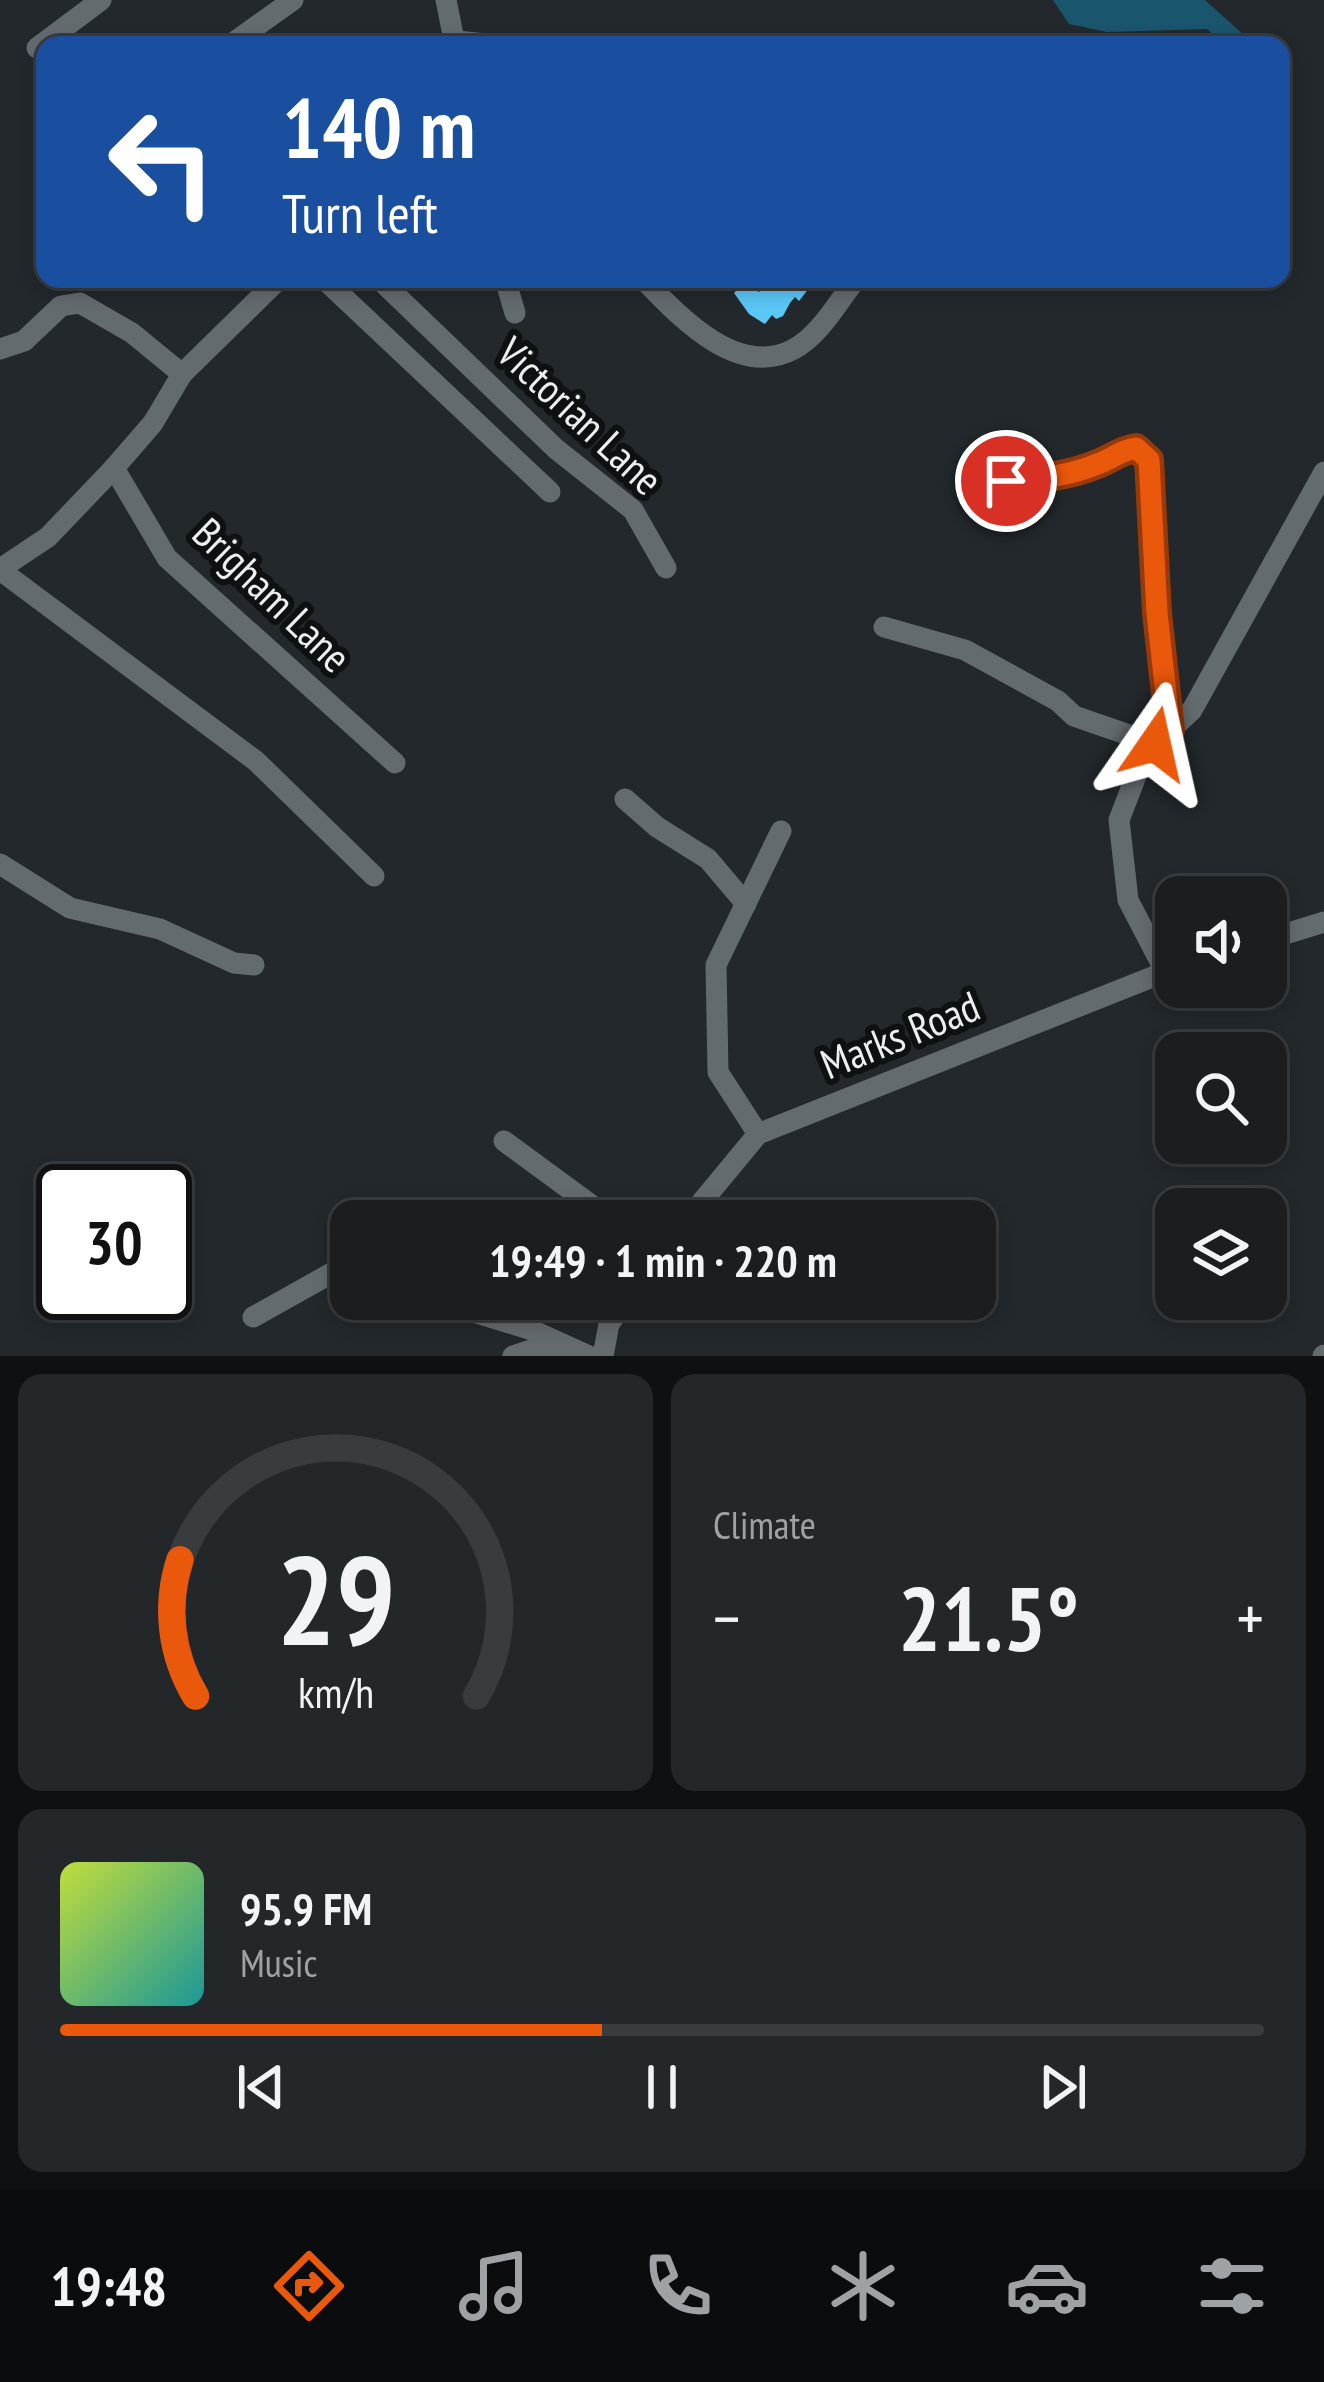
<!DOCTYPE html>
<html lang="en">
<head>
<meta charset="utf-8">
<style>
	:root { --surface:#1a1e21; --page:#23272a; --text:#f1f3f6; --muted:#9fa2a5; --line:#383c3f; --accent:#ea580c }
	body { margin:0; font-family:"PT Sans Narrow",sans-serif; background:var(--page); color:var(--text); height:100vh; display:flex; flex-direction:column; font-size:45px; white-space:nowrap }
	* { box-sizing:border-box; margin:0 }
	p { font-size:39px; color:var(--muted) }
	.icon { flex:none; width:66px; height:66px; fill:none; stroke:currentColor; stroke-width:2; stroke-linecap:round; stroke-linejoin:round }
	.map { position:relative; height:1356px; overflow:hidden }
	.sheet { display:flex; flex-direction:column; gap:18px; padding:18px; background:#0e1012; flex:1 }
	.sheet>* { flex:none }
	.guide { position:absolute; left:36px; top:36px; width:1254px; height:252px; border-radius:24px; box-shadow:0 6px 18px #0003,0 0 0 3px var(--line); background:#1a4fa0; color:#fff; overflow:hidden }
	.controls { position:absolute; left:1155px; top:876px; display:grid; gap:24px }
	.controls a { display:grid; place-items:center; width:132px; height:132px; border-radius:24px; background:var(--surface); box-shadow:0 6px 18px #0003,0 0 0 3px var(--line); font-size:60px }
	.speed { position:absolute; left:36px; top:1164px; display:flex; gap:24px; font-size:60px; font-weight:700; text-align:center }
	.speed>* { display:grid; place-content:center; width:156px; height:156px; border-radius:50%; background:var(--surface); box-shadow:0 6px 18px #0003,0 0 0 3px var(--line); line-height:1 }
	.speed .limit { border:6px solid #111; border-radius:18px; background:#fff; color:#111 }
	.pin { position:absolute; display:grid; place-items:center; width:102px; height:102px; color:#fff; margin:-51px; border:6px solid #fff; border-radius:50%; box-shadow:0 3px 12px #0007 }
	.me { position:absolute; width:132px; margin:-66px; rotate:11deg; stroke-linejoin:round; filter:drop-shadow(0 0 9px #0008) }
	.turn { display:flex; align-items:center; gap:42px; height:252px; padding:0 48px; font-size:54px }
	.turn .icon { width:156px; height:156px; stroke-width:2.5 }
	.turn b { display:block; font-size:84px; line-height:102px }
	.big { font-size:90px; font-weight:700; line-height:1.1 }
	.sheet .tile { flex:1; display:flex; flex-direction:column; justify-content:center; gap:18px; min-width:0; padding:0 42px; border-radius:24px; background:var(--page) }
	.sheet .dial { align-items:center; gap:0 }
	.dial svg { height:312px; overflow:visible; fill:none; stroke:var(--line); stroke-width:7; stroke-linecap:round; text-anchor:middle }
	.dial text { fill:var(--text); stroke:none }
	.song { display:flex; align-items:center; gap:36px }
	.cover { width:144px; height:144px; border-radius:18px; background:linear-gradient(135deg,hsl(70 70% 55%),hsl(180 70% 35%)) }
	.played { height:12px; border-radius:6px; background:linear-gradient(90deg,var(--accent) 45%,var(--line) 45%) }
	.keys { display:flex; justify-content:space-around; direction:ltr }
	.heat { display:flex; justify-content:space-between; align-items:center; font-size:66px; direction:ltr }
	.sheet .tiles { flex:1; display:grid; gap:18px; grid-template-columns:1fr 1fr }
	.tile:last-child { grid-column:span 2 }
	.trip { position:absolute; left:330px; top:1200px; width:666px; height:120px; border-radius:24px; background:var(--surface); box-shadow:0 6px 18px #0003,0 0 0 3px var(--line); font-weight:700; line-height:120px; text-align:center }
	.tabs { display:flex; height:192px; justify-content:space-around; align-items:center; background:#0a0c0d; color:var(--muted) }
	.tabs .icon { width:84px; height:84px }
	.tabs .current { color:var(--accent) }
	.tabs b { font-size:54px; color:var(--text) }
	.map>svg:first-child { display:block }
</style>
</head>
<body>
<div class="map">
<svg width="1324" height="1356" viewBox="0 0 1324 1356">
	<rect width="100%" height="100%" fill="#22282c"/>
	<path fill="#1a556e" d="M1053 0H1205L1255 45H1226L1207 29 1107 32 1069 24Z"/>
	<path fill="#5bc7f7" d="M767 279H800L810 287 799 301 795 297 790 303 783 316 776 319 772 315 765 324 749 314 734 293 743 284 759 292Z"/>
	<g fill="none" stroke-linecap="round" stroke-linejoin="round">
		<g stroke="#646b6f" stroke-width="21">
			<path d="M446 0 455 45"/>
			<path d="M456 41 496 45"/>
			<path d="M230 45 293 0"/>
			<path d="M37 48 101 0"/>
			<path d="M324 279 550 492"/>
			<path d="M379 279 556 449 633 510 666 568"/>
			<path d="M505 279 515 313"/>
			<path d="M643 279C678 315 737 380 794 349 820 335 838 302 856 279"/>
			<path d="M0 349 24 341 61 306 80 303 132 333 182 374"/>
			<path d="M114 468 167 558 395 763"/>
			<path d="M1006 481C1051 478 1086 470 1127 449L1145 454 1150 469 1157 613 1170 730"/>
			<path d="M0 569 48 537 114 468 153 423 182 374 279 279"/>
			<path d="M0 570 256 761 374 876"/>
			<path d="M884 627 965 650 1058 701 1074 716 1155 744"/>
			<path d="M625 799 657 827 708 859 746 904"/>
			<path d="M0 864 70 908 160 929 234 963 254 965"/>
			<path d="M1266 940 1324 922"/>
			<path d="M1165 971 1128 900 1119 820 1144 755 1192 710 1324 472"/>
			<path d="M758 1134 718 1072 716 965 781 831"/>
			<path d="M504 1141 613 1221"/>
			<path d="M686 1221 758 1134 1175 968"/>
			<path d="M431 1299 532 1330 589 1356"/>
			<path d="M253 1317 337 1270 351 1274"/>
			<path d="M513 1356 534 1349 559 1356"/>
			<path d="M603 1356 609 1324 627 1299"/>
			<path d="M1323 1356 1324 1355"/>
		</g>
	</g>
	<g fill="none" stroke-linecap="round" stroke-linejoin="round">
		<g stroke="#983908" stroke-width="30">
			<path id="route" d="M1006 481C1039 479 1070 476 1100 463 1113 458 1121 450 1136 448L1149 460 1157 613 1170 730 1155 744"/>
		</g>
		<use href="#route" stroke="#ea580c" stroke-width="21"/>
	</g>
	<g text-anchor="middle" stroke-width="12" stroke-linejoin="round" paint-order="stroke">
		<g font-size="42" fill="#eaeff1" stroke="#0e1112">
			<text transform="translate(580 416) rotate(43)" y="15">Victorian Lane</text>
			<text transform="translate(272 595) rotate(44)" y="15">Brigham Lane</text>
			<text transform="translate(900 1035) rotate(-22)" y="15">Marks Road</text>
		</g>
	</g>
</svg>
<div class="controls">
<a><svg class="icon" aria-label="sound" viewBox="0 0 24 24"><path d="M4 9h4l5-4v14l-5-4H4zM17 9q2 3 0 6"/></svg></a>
<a><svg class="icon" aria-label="search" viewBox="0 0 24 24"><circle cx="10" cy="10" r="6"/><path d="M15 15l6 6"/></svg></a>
<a><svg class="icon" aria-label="layers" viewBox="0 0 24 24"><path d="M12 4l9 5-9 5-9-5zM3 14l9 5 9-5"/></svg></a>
</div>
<div class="speed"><div class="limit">30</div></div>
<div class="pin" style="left:1006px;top:481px;background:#d93025"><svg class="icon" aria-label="arrive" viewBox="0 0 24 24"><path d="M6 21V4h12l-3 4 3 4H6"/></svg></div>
<svg class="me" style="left:1155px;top:744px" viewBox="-20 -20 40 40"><path d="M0-17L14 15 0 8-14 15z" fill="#ea580c" stroke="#fff" stroke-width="4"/></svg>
<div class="trip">19:49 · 1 min · 220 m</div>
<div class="guide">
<div class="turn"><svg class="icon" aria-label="left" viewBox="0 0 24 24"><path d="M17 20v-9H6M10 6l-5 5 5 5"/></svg><div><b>140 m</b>Turn left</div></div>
</div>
</div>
<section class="sheet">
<div class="tiles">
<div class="tile dial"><svg viewBox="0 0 100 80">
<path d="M14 69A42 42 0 1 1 86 69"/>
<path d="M14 69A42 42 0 0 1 10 34" stroke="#ea580c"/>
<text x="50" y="56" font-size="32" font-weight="700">29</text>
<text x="50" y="72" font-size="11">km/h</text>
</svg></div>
<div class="tile"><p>Climate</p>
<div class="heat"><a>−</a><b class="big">21.5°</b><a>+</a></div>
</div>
<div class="tile">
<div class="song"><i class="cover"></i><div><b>95.9 FM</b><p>Music</p></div></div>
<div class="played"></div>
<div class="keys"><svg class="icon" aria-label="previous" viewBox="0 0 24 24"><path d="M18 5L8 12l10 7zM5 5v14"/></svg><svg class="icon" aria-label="pause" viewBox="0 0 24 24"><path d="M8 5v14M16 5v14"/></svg><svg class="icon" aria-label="next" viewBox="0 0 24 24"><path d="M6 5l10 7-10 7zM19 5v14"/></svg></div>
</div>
</div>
</section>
<nav class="tabs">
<b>19:48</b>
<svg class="icon current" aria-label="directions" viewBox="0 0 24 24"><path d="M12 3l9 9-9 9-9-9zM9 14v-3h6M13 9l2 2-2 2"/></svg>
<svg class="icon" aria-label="music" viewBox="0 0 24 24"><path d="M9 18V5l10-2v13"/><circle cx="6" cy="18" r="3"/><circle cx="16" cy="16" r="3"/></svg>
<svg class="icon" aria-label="phone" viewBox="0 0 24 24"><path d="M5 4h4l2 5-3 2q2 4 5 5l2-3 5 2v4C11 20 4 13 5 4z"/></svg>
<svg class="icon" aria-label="climate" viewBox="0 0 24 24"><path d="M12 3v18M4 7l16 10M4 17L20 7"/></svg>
<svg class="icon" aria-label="car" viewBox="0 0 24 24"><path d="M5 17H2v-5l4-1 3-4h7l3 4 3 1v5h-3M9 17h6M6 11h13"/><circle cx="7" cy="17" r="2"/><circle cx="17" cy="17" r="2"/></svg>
<svg class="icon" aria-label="filters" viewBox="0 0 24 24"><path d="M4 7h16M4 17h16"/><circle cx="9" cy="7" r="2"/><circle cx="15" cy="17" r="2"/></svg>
</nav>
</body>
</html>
